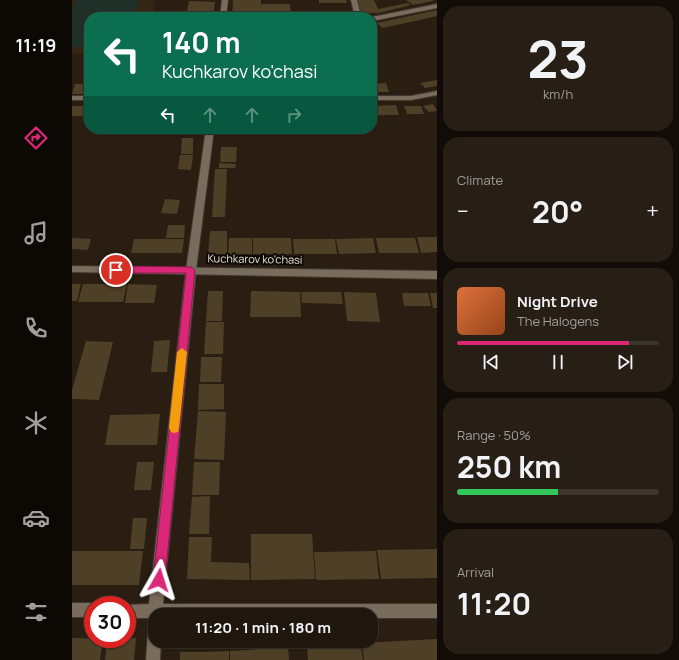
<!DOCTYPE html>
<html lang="en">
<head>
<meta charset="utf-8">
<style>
	:root { --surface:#1f160d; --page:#271f16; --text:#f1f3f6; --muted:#a19f9d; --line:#3c352e; --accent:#db2777 }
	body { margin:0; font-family:Manrope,sans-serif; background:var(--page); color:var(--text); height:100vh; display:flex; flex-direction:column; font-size:15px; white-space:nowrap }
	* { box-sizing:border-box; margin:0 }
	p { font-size:13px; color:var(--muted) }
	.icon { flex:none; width:22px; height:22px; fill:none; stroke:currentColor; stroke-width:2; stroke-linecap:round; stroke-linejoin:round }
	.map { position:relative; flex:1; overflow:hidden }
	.side { display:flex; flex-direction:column; gap:6px; padding:6px; background:#110c07; width:242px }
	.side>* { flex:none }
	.top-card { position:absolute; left:12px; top:12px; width:293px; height:122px; border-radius:16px; box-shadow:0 1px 3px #0004,0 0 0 1px var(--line); background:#0b6e4f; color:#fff; overflow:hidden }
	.speed { position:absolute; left:12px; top:596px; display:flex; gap:8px; font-size:20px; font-weight:700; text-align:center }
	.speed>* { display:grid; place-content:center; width:52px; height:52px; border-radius:50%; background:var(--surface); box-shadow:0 1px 3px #0004,0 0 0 1px var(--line); line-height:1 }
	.speed .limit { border:6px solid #d22; background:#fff; color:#111 }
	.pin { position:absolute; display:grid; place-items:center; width:34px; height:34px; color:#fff; margin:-17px; border:2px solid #fff; border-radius:50%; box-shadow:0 1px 4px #0007 }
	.me { position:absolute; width:44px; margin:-22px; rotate:6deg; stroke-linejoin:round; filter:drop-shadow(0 0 3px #0008) }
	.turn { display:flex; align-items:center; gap:14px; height:84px; padding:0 12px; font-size:18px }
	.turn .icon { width:52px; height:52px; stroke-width:2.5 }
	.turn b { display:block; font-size:28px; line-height:34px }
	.lanes { display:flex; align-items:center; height:38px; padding:0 12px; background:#0003; justify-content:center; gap:20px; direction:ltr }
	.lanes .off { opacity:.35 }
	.big { font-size:30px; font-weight:700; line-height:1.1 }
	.side .card { flex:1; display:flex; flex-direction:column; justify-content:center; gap:6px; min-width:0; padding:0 14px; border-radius:16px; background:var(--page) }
	.side .dial { align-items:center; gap:0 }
	.dial b { font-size:52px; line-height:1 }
	.song { display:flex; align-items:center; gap:12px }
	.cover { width:48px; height:48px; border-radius:6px; background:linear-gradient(135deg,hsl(20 70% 55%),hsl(20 70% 35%)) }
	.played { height:4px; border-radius:2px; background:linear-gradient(90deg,var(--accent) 85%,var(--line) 85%) }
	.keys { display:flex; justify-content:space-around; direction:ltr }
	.heat { display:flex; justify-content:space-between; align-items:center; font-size:22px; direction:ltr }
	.charge { height:6px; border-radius:3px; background:linear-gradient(90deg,#34c759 50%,var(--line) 0) }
	.trip { position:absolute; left:76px; top:608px; width:230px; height:40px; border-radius:16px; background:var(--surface); box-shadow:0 1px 3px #0004,0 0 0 1px var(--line); font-weight:700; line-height:40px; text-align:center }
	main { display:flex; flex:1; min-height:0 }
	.menu { display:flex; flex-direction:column; width:72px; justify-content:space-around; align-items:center; background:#0c0905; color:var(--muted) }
	.menu .icon { width:28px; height:28px }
	.menu .on { color:var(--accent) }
	.menu b { font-size:18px; color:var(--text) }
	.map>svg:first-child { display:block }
</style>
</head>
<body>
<main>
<nav class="menu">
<b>11:19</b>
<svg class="icon on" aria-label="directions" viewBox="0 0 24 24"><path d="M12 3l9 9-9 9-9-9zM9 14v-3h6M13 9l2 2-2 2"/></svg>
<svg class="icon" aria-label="music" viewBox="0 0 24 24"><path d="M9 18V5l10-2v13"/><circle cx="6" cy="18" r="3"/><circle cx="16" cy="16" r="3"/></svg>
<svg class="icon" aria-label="phone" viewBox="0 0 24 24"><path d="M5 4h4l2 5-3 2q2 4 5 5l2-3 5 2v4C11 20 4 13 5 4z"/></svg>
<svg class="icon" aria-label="climate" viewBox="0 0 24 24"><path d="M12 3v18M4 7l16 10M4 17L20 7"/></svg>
<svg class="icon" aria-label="car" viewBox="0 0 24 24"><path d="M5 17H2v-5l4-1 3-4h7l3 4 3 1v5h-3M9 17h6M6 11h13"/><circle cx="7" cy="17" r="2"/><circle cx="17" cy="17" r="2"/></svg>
<svg class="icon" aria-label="filters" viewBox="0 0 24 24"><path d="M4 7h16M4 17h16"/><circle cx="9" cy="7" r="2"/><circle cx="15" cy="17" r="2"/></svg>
</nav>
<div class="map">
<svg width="365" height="660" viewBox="0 0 365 660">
	<rect width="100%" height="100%" fill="#291e11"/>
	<path fill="#342612" d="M0 0H84L80 17H17V54H0Z"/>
	<path fill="#1f3028" d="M5 0H67L61 17H17V47H0V10Z"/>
	<g fill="#4e3f27">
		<path d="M161 0H189V4H218L219 15 160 16Z"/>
		<path d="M247 0H274L275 3H247Z"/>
		<path d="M285 0H302L306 9 336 3 339 5 307 13H289Z"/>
		<path d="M334 0H361V1L341 5Z"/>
		<path d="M117 1 143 2 141 15H114Z"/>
		<path d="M365 10V16L348 20 310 28 305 23Z"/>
		<path d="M281 11 282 14 256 15V12Z"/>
		<path d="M220 12H255L256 15 221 16Z"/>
		<path d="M365 80V86L353 88 348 83Z"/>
		<path d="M314 83 317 92H300V84Z"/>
		<path d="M3 84H17V94H0Z"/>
		<path d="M361 104 365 111 357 112 351 106Z"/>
		<path d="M324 105 327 115H300V106Z"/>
		<path d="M0 106H17L16 116H0Z"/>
		<path d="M332 106H349L352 114H335Z"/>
		<path d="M151 129H165V132H150Z"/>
		<path d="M110 138H121V154H109Z"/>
		<path d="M149 147H165L164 162H148Z"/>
		<path d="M108 155H121L119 170 106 169Z"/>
		<path d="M147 163 164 164 163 168H147Z"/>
		<path d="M143 169H155L153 217H140Z"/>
		<path d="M93 199 108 200 105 214 89 213Z"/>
		<path d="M96 225H113L112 238H94Z"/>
		<path d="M138 231H155V254H136Z"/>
		<path d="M345 237H365V252L349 253Z"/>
		<path d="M0 238 19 239 16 250 0 249Z"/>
		<path d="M157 238H180V254H156Z"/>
		<path d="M181 238H219L220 254H181Z"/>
		<path d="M301 238 304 253 267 254 264 239Z"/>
		<path d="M304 238H343L347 253H307Z"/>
		<path d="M62 239H112L110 253H59Z"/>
		<path d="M221 239H263L265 254H222Z"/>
		<path d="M0 284H9L5 301H0Z"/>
		<path d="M11 284H55L51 302H6Z"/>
		<path d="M56 284 85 285 82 303H53Z"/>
		<path d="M136 291H151L150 321H134Z"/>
		<path d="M179 291 228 292 229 317H178Z"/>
		<path d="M229 292H269L271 304 230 303Z"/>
		<path d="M272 292 304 293 308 322 275 321Z"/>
		<path d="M330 293H356L359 306H332Z"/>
		<path d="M358 293H365V308H361Z"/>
		<path d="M134 322H152L151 354H132Z"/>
		<path d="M98 340 95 372H79L82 341Z"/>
		<path d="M14 341 41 342 27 400 0 399V390Z"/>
		<path d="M129 357H150L149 382H128Z"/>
		<path d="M127 384H152V409L126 410Z"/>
		<path d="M126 411 154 412 152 460 122 459Z"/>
		<path d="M88 414 85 445H33L38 415Z"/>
		<path d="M65 462H82L79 490H62Z"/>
		<path d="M122 462H148L147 495H120Z"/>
		<path d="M138 496 137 534H117L120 497Z"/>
		<path d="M61 518H75L72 549H58Z"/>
		<path d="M179 534H240L243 579 179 580Z"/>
		<path d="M117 537H140L139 562 177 563 178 580 115 579Z"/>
		<path d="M365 549V578L309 579 305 550Z"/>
		<path d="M0 551H71L67 585H0Z"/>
		<path d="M304 551 307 579 244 580 242 552Z"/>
		<path d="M0 638 31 639 28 660H0Z"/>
		<path d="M55 638H64L62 660H33L35 639Z"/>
		<path d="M365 639V660H292L290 643Z"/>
		<path d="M288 643 291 660H236L235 647Z"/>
		<path d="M216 647 217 660H158V651Z"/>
		<path d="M157 651V660H134V652Z"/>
		<rect x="108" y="652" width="26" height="8"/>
	</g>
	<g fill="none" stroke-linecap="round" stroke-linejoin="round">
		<g stroke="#413831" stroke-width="2">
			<g id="street">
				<path d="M150 0H156L154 17H148Z"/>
				<path d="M279 0H285L289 17H283Z"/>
				<path d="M365 4V8L300 21V17Z"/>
				<path d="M365 91V95L339 100H300V96H339Z"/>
				<rect x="0" y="96" width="17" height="4"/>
				<path d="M134 129H142L124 270 91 604H365V618H299V615H83V641H89L88 660H74L77 618H55V605H53L77 604 114 270Z"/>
				<path d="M0 603H21L26 605H21V617H0Z"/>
			</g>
		</g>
		<g stroke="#413831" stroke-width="2">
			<path id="secondary" d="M0 266 365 271V279L0 272Z"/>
		</g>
		<use href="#street" fill="#796c5c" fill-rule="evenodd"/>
		<use href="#secondary" fill="#796c5c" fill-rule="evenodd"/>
	</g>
	<path fill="#db2777" stroke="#8e194d" d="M44 266 119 267 123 270 93 580 91 584 87 586 82 584 81 580 114 273H44L40 270Z"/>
	<path fill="#f59e0b" d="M110 348 115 352 107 428 106 432 102 433 99 432 97 428 105 352Z"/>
	<g text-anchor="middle" stroke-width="4" stroke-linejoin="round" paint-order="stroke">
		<g font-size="11" fill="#eae3da" stroke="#0e0905">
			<text transform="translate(183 259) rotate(1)" y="4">Kuchkarov ko'chasi</text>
		</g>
	</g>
</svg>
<div class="speed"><div class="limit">30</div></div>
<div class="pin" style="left:44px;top:270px;background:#d93025"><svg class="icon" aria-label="arrive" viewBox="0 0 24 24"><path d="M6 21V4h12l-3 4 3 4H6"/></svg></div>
<svg class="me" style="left:87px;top:580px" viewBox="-20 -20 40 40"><path d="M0-17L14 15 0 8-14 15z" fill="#db2777" stroke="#fff" stroke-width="4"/></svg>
<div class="trip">11:20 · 1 min · 180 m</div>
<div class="top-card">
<div class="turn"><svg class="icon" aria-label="left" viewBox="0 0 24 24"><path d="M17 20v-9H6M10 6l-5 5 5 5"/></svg><div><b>140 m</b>Kuchkarov ko'chasi</div></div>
<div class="lanes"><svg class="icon" aria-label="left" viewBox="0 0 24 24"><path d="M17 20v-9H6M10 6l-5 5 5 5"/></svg><svg class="icon off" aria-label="ahead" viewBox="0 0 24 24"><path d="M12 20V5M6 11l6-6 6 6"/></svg><svg class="icon off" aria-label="ahead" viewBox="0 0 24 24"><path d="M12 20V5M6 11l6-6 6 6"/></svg><svg class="icon off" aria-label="right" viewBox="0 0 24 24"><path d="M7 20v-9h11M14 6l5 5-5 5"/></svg></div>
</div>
</div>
<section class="side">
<div class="card dial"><b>23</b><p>km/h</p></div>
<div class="card"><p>Climate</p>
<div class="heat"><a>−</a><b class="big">20°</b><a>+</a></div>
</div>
<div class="card">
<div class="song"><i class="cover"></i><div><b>Night Drive</b><p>The Halogens</p></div></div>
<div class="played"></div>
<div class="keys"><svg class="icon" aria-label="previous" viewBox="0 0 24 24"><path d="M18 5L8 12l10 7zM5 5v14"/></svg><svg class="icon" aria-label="pause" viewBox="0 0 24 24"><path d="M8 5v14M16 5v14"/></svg><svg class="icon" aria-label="next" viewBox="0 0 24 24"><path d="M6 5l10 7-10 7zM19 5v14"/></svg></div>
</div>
<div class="card"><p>Range · 50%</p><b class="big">250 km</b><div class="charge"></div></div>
<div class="card"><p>Arrival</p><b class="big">11:20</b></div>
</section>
</main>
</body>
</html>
